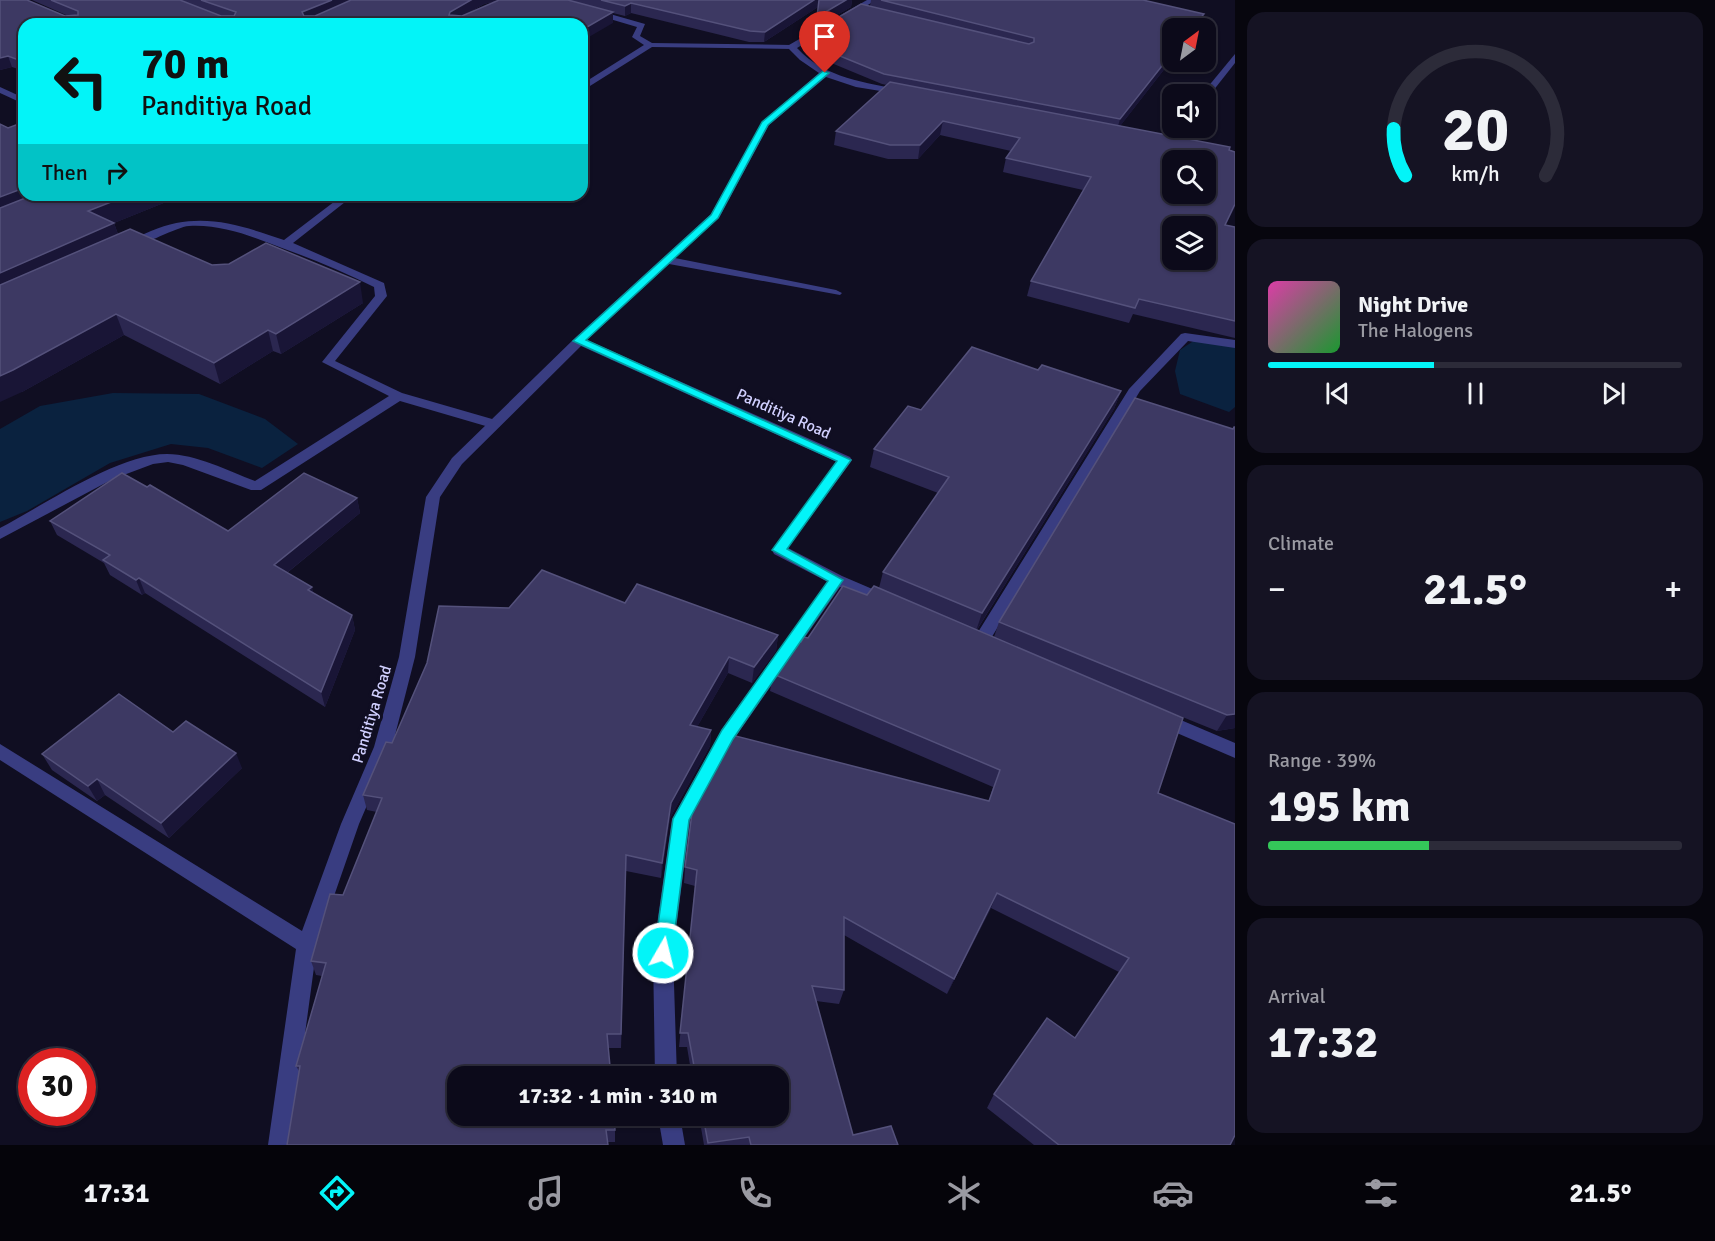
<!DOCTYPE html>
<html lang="en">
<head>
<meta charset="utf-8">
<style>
	:root { --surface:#0c0a1a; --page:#151323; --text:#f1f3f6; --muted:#9a9aa2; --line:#2c2b39; --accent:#03f4f8 }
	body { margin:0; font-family:Signika,sans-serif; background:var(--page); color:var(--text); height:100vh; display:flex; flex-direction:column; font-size:22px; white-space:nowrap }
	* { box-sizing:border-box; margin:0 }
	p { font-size:20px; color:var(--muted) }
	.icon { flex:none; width:33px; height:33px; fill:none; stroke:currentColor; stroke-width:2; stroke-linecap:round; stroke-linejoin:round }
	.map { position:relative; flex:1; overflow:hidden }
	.drawer { display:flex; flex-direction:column; gap:12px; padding:12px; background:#07060e; width:480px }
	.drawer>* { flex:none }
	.guide { position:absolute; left:18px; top:18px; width:570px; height:183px; border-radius:18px; box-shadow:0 2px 4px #0004,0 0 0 2px var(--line); background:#03f4f8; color:#111; overflow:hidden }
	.needle { width:39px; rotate:32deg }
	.fabs { position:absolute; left:1162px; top:18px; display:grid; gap:12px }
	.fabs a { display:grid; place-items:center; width:54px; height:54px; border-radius:12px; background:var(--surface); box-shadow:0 2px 4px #0004,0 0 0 2px var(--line); font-size:30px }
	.speed { position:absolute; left:18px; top:1048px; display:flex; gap:12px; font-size:30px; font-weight:700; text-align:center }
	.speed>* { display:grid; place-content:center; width:78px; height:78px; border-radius:50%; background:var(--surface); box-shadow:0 2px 4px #0004,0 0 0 2px var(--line); line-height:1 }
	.speed .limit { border:9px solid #d22; background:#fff; color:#111 }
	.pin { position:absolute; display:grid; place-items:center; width:51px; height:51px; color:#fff; margin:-62px -26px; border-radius:50% 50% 50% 0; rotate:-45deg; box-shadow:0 0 6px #0007 }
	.pin .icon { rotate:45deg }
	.me { position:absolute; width:66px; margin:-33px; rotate:8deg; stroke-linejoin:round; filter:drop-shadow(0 0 4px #0008) }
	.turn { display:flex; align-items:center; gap:21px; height:126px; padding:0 24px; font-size:27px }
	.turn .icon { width:78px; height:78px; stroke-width:2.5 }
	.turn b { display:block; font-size:42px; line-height:51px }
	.then { display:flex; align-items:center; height:57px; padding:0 24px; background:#0003; gap:12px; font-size:22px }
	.big { font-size:45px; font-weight:700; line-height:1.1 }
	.drawer .widget { flex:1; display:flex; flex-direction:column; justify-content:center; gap:9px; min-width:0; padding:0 21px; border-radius:18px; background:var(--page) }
	.drawer .dial { align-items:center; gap:0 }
	.dial svg { height:156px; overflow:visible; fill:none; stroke:var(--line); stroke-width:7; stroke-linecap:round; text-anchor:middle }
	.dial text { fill:var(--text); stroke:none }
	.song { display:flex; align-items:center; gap:18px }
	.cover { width:72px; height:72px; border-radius:9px; background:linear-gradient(135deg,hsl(320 70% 55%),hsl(130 70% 35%)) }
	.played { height:6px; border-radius:3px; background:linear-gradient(90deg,var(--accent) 40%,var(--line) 40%) }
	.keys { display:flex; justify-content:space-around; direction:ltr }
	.heat { display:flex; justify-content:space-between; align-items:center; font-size:33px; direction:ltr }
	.charge { height:9px; border-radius:4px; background:linear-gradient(90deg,#34c759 39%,var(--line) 0) }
	.trip { position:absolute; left:447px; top:1066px; width:342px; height:60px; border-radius:18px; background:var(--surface); box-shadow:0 2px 4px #0004,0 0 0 2px var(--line); font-weight:700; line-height:60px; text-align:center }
	.dock { display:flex; height:96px; justify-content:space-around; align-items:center; background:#05040a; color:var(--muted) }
	.dock .icon { width:42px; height:42px }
	.dock .current { color:var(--accent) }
	.dock b { font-size:27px; color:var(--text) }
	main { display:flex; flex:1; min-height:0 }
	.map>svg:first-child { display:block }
</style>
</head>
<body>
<main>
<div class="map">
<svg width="1235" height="1145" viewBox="0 0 1235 1145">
	<rect width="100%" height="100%" fill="#100e22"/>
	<g fill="#0a223f">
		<path d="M1195 340 1235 347V407L1229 412 1180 394 1175 371 1180 350Z"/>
		<path d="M113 393 199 394 265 419 298 444 262 468 208 448 171 444 110 463 27 511 0 522V429L40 406Z"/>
	</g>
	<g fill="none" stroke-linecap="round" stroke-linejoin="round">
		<g fill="#393d81" fill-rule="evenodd">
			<path d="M596 10 645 24 640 36 652 43 792 45 796 47 792 49 652 47 582 91V84L644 45 632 37 637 27 593 14 592 12Z"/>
			<path d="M343 195H354L293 243 384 283 387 296 335 361 402 393 499 421 501 424 499 427H489L400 401 261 490H251L183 465 168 462 153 464 113 479 0 539V528C44 505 118 454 167 454 196 454 228 471 255 481L389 396 322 362 375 296 374 287C344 272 313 259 282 248 253 237 222 224 189 226 174 227 135 252 126 244 132 238 142 235 151 231 199 211 237 224 284 240Z"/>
		</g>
		<g fill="#393d81" fill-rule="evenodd">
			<path d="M867 0H876L797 48C826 79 865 82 905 91V95L856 87 826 77 769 125 719 218 675 258 836 290 842 293 840 295 669 264 587 340 850 457 852 460 850 463 788 548 842 576 891 597 894 601 886 607 840 587 734 739 690 820 673 953 677 1077H655L653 953 672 819 722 729 828 582 774 554 772 550 837 462 581 346 462 464 440 497 415 657 392 747 359 824 317 945 290 1145H268L296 949 0 760V744L302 931 341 824 374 747 399 657 426 497 452 458 575 338 711 214 762 122 819 73 800 60 789 49V45Z"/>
			<path d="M1235 54V63L1209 96 1202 94Z"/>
			<path d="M0 87 24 98V104L0 93Z"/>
			<path d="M1176 128H1185L1169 147H1163L1161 145Z"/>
			<path d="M1185 333 1235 340V348L1188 341 1140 391 987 645H975L973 641 975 637 1129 389 1181 334Z"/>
			<path d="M1162 712 1235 743V758L1156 724 1154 719 1156 714Z"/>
			<path d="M658 1116H680L685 1145H663Z"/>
		</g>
	</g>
	<g fill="#2b2750" fill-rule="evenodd">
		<path d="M0 0 65 16 66 15 32 0H852L851 7 816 27 818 7 764 42H749L631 13 625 16 613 13V23L582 24H24V71L12 67 0 70ZM497 1 466 14 484 4Z"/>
		<path d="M871 0H1143L1200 24 1173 28V58L1120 126 1229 150 1226 225 1235 227V338L1133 314 1129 323 1027 296 1031 281 1083 190 1003 172 1006 158 1011 151 940 135 918 159H888L834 145 836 131 887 85 882 84 812 55 815 31 870 6Z"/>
		<path d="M24 195 176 198 114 223 118 234 212 265 363 303 281 354 273 351 220 384 124 335 22 392Z"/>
		<path d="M1038 370 1121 391 1114 409 977 630 994 637 999 622 1235 427V728L1217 731 1143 701 1158 793 1230 1145H1034L987 1108 994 1094 1075 1038 1119 972 991 908 947 994 844 935V990L839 1004 816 1001 853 1135 898 1145H704L699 1116H778V1077H692L687 1047H679L695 886 684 883 685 867 989 801 993 787 770 691 773 674 801 642 808 638 867 595 879 588 883 572 938 493 870 467 874 449 921 410Z"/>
		<path d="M147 487 228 531 357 498 360 513 287 573 314 593 352 615 355 630 325 707 145 593 142 595 110 575 104 563 57 535 50 521Z"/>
		<path d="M625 603 778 635 776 651 752 683 728 673 697 727 711 730 710 746 670 818 661 878 626 871 621 1048H608L615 1130V1142H607L299 1071 296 1066 322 976 316 975 311 961 343 895 377 812 367 810 363 795 392 743 509 608Z"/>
		<path d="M173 732 242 768 169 838 105 795 97 801 52 770 42 754Z"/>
	</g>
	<g fill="#191536">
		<path d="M332 0H358L304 23 302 12Z"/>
		<path d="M471 0H500L484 4 451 22 449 15 450 12Z"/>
		<path d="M814 0H819L818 7 764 42 765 32Z"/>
		<path d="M846 0H852L851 7 816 27 817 17Z"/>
		<path d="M631 3V13L625 16V6Z"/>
		<path d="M613 12V23L582 41V30Z"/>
		<path d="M1204 14 1200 24 1196 28H1192Z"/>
		<path d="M1173 52V58L1117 130 1120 119Z"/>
		<path d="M8 56 12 67 0 70V58Z"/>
		<path d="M943 121 940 135 918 159 920 145Z"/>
		<path d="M24 188V195H66L0 219V197Z"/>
		<path d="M129 195H176V198L114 223 121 243 0 298V273L88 211Z"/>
		<path d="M1235 204V207L1219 239 1225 225Z"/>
		<path d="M360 282 363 303 281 354 276 334Z"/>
		<path d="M116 314 124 335 22 392 0 402V376Z"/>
		<path d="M268 330 273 351 220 384 214 363Z"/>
		<path d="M1121 391 1114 409 976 631 982 613Z"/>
		<path d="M357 498 360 513 278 580 274 565Z"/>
		<path d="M139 578 145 593 142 595 136 580Z"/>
		<path d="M312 587 316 601 308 590Z"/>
		<path d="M352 615 355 630 325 707 321 692Z"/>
		<path d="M778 635 776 651 752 683 754 667Z"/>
		<path d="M729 657 728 673 689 741 690 725Z"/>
		<path d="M1235 714V728L1217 731 1227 715Z"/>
		<path d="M711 730 710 746 670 818 661 878 662 863 671 803Z"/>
		<path d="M236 753 242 768 169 838 161 823Z"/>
		<path d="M97 779 105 795 97 801 88 786Z"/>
		<path d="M997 893 991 908 947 994 954 979Z"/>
	</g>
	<g fill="#3d3963" stroke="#54517b" stroke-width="1.5" fill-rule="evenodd">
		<path d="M0 0H27L65 16 78 15V11L51 0H180L221 16H234L236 12 201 0H332L302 12 304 16H315L351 0H471L450 12 449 15 462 16 499 0H568L613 12 582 30V24H406L393 21 387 24H24V62L8 56 0 58Z"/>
		<path d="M601 0H814L765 32 750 31 631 3 625 6Z"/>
		<path d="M819 0H846L817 17Z"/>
		<path d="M881 0H1143L1204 14 1192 28H1173V52L1120 119 884 74 813 45 815 31 861 4 1029 44 1034 42V38Z"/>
		<path d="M890 82 1230 147 1229 150 1235 152V204L1225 225 1235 227V321L1139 299 1135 308 1031 281 1091 177 1006 158 1020 138 943 121 920 145H890L836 131ZM1173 160H1206V194H1173ZM1173 226H1206V260H1173Z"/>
		<path d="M24 122V188L0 197V124L8 128Z"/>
		<path d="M33 195H129L88 211 114 223 0 273V208Z"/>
		<path d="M130 229 212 265 229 264 266 243 360 282 276 334 268 330 214 363 116 314 13 370 0 376V285Z"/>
		<path d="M972 347 1038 370 1042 365 1121 391 982 613 883 572 949 477 874 449 908 406 921 410Z"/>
		<path d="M1135 398 1233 429 1234 427H1235V714L1227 715 999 622Z"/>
		<path d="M122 473 147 487 150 485 228 531 304 473 357 498 274 565 312 587 308 590 352 615 321 692 139 578 136 580 103 560 110 555 50 521Z"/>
		<path d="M542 570 625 603 637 584 778 635 754 667 729 657 690 725 711 730 671 803 662 863 626 855 621 1034H607L611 1077H458V1116H614L615 1130H606L608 1145H287L300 1066H296L326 963 311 961 330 894 343 895 382 798 363 795 386 742 392 743 427 663 439 606 509 608Z"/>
		<path d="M843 586 867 595 874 586 1183 718 1158 793 1235 824V1135L1230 1145H1059L994 1094 1047 1018 1075 1038 1129 958 997 893 954 979 844 917V990L812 986 853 1135 891 1126 898 1145H751L749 1137 708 1143 703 1116H778V1077H696L688 1033H680L697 870 685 867 693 805 732 735 989 801 1000 770 773 674 796 641 801 642 804 637 808 638Z"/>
		<path d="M119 694 173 732 186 721 236 753 161 823 97 779 88 786 42 754Z"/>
	</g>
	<path fill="#03f4f8" stroke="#029fa1" stroke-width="1.5" d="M823 71 829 73 768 125 718 218 586 340 851 460 787 549 843 580 733 739 689 820 672 953 670 959 663 962 657 959 654 953 673 819 722 730 828 581 772 550 837 461 573 341 711 215 762 122Z"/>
	<g text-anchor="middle" stroke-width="6" stroke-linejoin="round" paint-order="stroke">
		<g font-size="16" fill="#d1d0ff" stroke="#100e22">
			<text transform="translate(784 413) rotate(24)" y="6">Panditiya Road</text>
			<text transform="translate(371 714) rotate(-73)" y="6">Panditiya Road</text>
		</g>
	</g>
</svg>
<div class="fabs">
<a><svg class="needle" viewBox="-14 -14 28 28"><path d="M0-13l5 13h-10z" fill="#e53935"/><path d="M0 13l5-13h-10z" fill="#9a9aa2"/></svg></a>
<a><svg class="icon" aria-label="sound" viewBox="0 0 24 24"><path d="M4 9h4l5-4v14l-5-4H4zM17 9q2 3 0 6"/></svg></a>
<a><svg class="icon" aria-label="search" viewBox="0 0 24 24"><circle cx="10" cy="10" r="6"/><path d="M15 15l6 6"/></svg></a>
<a><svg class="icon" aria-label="layers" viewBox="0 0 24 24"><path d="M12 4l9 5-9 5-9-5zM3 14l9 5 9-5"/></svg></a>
</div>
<div class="speed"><div class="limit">30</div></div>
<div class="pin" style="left:825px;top:73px;background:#d93025"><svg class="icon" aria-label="arrive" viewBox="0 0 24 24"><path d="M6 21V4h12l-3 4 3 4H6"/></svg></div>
<svg class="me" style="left:663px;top:953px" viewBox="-20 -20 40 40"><circle r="17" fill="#03f4f8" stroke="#fff" stroke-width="3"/><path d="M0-11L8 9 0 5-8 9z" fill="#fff"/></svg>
<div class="trip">17:32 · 1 min · 310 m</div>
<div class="guide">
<div class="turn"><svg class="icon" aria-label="left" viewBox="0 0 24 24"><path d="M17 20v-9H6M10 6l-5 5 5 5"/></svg><div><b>70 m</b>Panditiya Road</div></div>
<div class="then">Then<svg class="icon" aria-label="right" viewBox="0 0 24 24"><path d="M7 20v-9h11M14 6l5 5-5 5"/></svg></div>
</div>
</div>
<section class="drawer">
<div class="widget dial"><svg viewBox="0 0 100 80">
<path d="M14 69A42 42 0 1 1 86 69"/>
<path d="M14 69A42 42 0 0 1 8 45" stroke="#03f4f8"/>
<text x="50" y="56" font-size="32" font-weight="700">20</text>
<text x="50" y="72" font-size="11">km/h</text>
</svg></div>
<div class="widget">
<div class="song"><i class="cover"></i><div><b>Night Drive</b><p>The Halogens</p></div></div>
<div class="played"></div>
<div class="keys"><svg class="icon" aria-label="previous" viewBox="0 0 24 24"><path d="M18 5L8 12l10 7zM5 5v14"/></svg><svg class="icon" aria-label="pause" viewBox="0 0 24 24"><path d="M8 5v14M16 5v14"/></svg><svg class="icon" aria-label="next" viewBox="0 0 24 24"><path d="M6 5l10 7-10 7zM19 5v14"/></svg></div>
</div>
<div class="widget"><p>Climate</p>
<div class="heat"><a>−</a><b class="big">21.5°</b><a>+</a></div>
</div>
<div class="widget"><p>Range · 39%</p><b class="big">195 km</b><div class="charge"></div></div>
<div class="widget"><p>Arrival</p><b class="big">17:32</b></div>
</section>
</main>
<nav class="dock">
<b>17:31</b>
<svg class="icon current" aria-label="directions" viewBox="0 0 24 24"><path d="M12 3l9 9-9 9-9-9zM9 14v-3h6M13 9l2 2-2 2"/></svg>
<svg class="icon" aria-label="music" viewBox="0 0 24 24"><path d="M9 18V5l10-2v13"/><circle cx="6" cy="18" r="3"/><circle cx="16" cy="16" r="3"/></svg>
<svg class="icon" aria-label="phone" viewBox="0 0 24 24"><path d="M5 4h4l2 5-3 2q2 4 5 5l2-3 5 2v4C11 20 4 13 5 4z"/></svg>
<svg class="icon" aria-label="climate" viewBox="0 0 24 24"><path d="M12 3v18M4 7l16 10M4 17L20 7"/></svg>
<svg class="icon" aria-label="car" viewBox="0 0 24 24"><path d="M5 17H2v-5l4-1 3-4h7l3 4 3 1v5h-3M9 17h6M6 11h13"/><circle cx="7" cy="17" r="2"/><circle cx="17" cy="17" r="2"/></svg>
<svg class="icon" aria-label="filters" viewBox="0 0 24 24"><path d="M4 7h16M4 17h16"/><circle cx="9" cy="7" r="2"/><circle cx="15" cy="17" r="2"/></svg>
<b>21.5°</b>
</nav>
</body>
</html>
